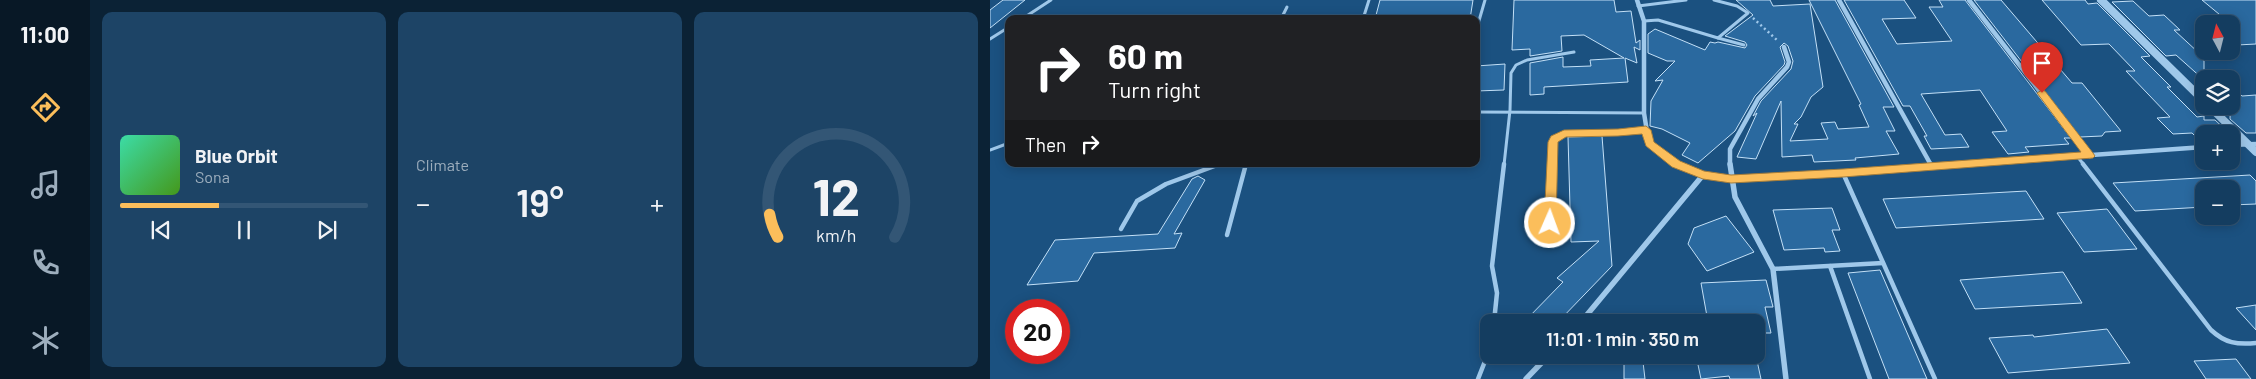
<!DOCTYPE html>
<html lang="en">
<head>
<meta charset="utf-8">
<style>
	:root { --surface:#143d60; --page:#1d4466; --text:#f1f3f6; --muted:#9daebd; --line:#335675; --accent:#fbbe5b }
	body { margin:0; font-family:Barlow,sans-serif; background:var(--page); color:var(--text); height:100vh; display:flex; flex-direction:column; font-size:19px; white-space:nowrap }
	* { box-sizing:border-box; margin:0 }
	p { font-size:16px; color:var(--muted) }
	.icon { flex:none; width:28px; height:28px; fill:none; stroke:currentColor; stroke-width:2; stroke-linecap:round; stroke-linejoin:round }
	.map { position:relative; flex:1; overflow:hidden }
	.side { display:flex; flex-direction:column; gap:12px; padding:12px; background:#0b2235; width:900px }
	.side>* { flex:none }
	.guide { position:absolute; left:15px; top:15px; width:475px; height:152px; border-radius:10px; box-shadow:0 2px 12px #0003,0 0 0 1px var(--line); background:#202124; color:#fff; overflow:hidden }
	.needle { width:32px; rotate:353deg }
	.fabs { position:absolute; left:1205px; top:15px; display:grid; gap:10px }
	.fabs a { display:grid; place-items:center; width:45px; height:45px; border-radius:10px; background:var(--surface); box-shadow:0 2px 12px #0003,0 0 0 1px var(--line); font-size:25px }
	.speed { position:absolute; left:15px; top:299px; display:flex; gap:10px; font-size:25px; font-weight:700; text-align:center }
	.speed>* { display:grid; place-content:center; width:65px; height:65px; border-radius:50%; background:var(--surface); box-shadow:0 2px 12px #0003,0 0 0 1px var(--line); line-height:1 }
	.speed .limit { border:8px solid #d22; background:#fff; color:#111 }
	.pin { position:absolute; display:grid; place-items:center; width:42px; height:42px; color:#fff; margin:-51px -21px; border-radius:50% 50% 50% 0; rotate:-45deg; box-shadow:0 0 5px #0007 }
	.pin .icon { rotate:45deg }
	.me { position:absolute; width:55px; margin:-28px; rotate:2deg; stroke-linejoin:round; filter:drop-shadow(0 0 4px #0008) }
	.turn { display:flex; align-items:center; gap:18px; height:105px; padding:0 20px; font-size:22px }
	.turn .icon { width:65px; height:65px; stroke-width:2.5 }
	.turn b { display:block; font-size:35px; line-height:42px }
	.then { display:flex; align-items:center; height:48px; padding:0 20px; background:#0003; gap:10px; font-size:19px }
	.big { font-size:38px; font-weight:600; line-height:1.1 }
	.side .tile { flex:1; display:flex; flex-direction:column; justify-content:center; gap:8px; min-width:0; padding:0 18px; border-radius:10px; background:var(--page) }
	.side .dial { align-items:center; gap:0 }
	.dial svg { height:130px; overflow:visible; fill:none; stroke:var(--line); stroke-width:7; stroke-linecap:round; text-anchor:middle }
	.dial text { fill:var(--text); stroke:none }
	.song { display:flex; align-items:center; gap:15px }
	.cover { width:60px; height:60px; border-radius:8px; background:linear-gradient(135deg,hsl(160 70% 55%),hsl(100 70% 35%)) }
	.played { height:5px; border-radius:2px; background:linear-gradient(90deg,var(--accent) 40%,var(--line) 40%) }
	.keys { display:flex; justify-content:space-around; direction:ltr }
	.heat { display:flex; justify-content:space-between; align-items:center; font-size:28px; direction:ltr }
	.side .tiles { flex:1; display:grid; gap:12px; grid-template-columns:repeat(3,1fr) }
	.trip { position:absolute; left:490px; top:314px; width:285px; height:50px; border-radius:10px; background:var(--surface); box-shadow:0 2px 12px #0003,0 0 0 1px var(--line); font-weight:600; line-height:50px; text-align:center }
	main { display:flex; flex:1; min-height:0 }
	.menu { display:flex; flex-direction:column; width:90px; justify-content:space-around; align-items:center; background:#081826; color:var(--muted) }
	.menu .icon { width:35px; height:35px }
	.menu .on { color:var(--accent) }
	.menu b { font-size:22px; color:var(--text) }
	.map>svg:first-child { display:block }
</style>
</head>
<body>
<main>
<nav class="menu">
<b>11:00</b>
<svg class="icon on" aria-label="directions" viewBox="0 0 24 24"><path d="M12 3l9 9-9 9-9-9zM9 14v-3h6M13 9l2 2-2 2"/></svg>
<svg class="icon" aria-label="music" viewBox="0 0 24 24"><path d="M9 18V5l10-2v13"/><circle cx="6" cy="18" r="3"/><circle cx="16" cy="16" r="3"/></svg>
<svg class="icon" aria-label="phone" viewBox="0 0 24 24"><path d="M5 4h4l2 5-3 2q2 4 5 5l2-3 5 2v4C11 20 4 13 5 4z"/></svg>
<svg class="icon" aria-label="climate" viewBox="0 0 24 24"><path d="M12 3v18M4 7l16 10M4 17L20 7"/></svg>
</nav>
<section class="side">
<div class="tiles">
<div class="tile">
<div class="song"><i class="cover"></i><div><b>Blue Orbit</b><p>Sona</p></div></div>
<div class="played"></div>
<div class="keys"><svg class="icon" aria-label="previous" viewBox="0 0 24 24"><path d="M18 5L8 12l10 7zM5 5v14"/></svg><svg class="icon" aria-label="pause" viewBox="0 0 24 24"><path d="M8 5v14M16 5v14"/></svg><svg class="icon" aria-label="next" viewBox="0 0 24 24"><path d="M6 5l10 7-10 7zM19 5v14"/></svg></div>
</div>
<div class="tile"><p>Climate</p>
<div class="heat"><a>−</a><b class="big">19°</b><a>+</a></div>
</div>
<div class="tile dial"><svg viewBox="0 0 100 80">
<path d="M14 69A42 42 0 1 1 86 69"/>
<path d="M14 69A42 42 0 0 1 9 55" stroke="#fbbe5b"/>
<text x="50" y="56" font-size="32" font-weight="700">12</text>
<text x="50" y="72" font-size="11">km/h</text>
</svg></div>
</div>
</section>
<div class="map">
<svg width="1266" height="379" viewBox="0 0 1266 379">
	<rect width="100%" height="100%" fill="#1b5180"/>
	<g fill="#2a699f" stroke="#c3e0f7">
		<path d="M13 0H35L0 28V10Z"/>
		<path d="M390 0H483L480 19H385Z"/>
		<path d="M524 0H624L626 12 641 11 646 43 650 40V50L644 47 647 63 635 58 638 82 554 87V94L540 95V63L573 57V67L601 66 600 60 634 58 594 35 571 36 572 51 540 56V49L522 50Z"/>
		<path d="M746 0H780L783 6 820 4 833 87 821 97 811 117 804 124H808L800 141 838 139 831 123 845 122 848 129 879 127 869 105 871 104 819 0H845L904 107H893L905 131H896L909 154 865 158 866 160 824 162 822 155 792 157 791 101 766 159 747 157 767 113 763 116 771 101 801 69 803 61 798 46 794 43 790 47 795 62 794 65 765 96 745 131 708 163 692 155 700 143 672 129 660 126 661 101 673 80 665 81 685 61H677L658 53V34L665 29 715 50 720 42 725 43 728 42 755 48 757 45 755 42 735 36 763 15Z"/>
		<path d="M854 0H914L926 18 892 19 907 44 962 41 939 7H953L949 0H975L1081 138H1074L1079 144 1035 147 1039 152 1018 154 1002 132 1017 131 990 90 931 94 955 135 971 134 979 147 941 149 934 136H937L920 106H913Z"/>
		<path d="M984 0H1011L1082 83H1092L1131 131 1115 132 1112 136 1090 137Z"/>
		<path d="M1052 0H1095L1098 4 1107 3 1160 56 1151 57 1181 87H1177L1207 117 1214 116V120H1225L1237 131 1214 133V143H1212L1202 133 1183 134 1167 118 1180 117 1136 71H1145L1119 44 1091 45Z"/>
		<path d="M1212 0H1266V44L1247 45 1241 40V24Z"/>
		<path d="M1143 1 1159 16 1174 15 1190 30H1184L1210 54H1206L1214 61V80L1186 55 1176 56 1122 2Z"/>
		<path d="M515 64 514 90 486 91V66Z"/>
		<path d="M1241 86 1252 96 1266 95V133H1256L1240 119Z"/>
		<path d="M612 136 622 266 568 322H534L573 282 567 278 609 241 581 242 578 137Z"/>
		<path d="M1260 175 1266 181V204L1241 205V189H1214V207L1145 211 1123 183Z"/>
		<path d="M208 176 215 180 184 234 192 233 185 248 104 253 88 281 37 285 65 240 168 234 202 179Z"/>
		<path d="M1036 191 1054 219 906 228 893 199Z"/>
		<path d="M842 208 850 230H842L850 251 835 252 834 248 794 250 783 210Z"/>
		<path d="M1117 209 1147 249 1094 252 1067 213Z"/>
		<path d="M736 216 764 252 717 271 698 244 704 228Z"/>
		<path d="M890 270 937 379H899L858 273Z"/>
		<path d="M1073 272 1092 303 985 309 970 280Z"/>
		<path d="M776 280 783 307H775L781 333H766V322H718L711 283Z"/>
		<path d="M1266 305V330L1246 308Z"/>
		<path d="M1117 329 1140 363 1018 373 999 338 1043 335 1044 337Z"/>
		<path d="M766 356 771 379H740L739 376 711 379 707 360Z"/>
		<path d="M1246 359 1261 379H1216L1204 361Z"/>
		<path d="M653 362 655 379H634V363Z"/>
	</g>
	<g fill="none" stroke-linecap="round" stroke-linejoin="round">
		<path stroke="#9fc8ea" stroke-width="2.5" stroke-dasharray="2 3" stroke-linecap="butt" d="M763 18 788 41"/>
		<g stroke="#9fc8ea" stroke-width="3">
			<path d="M648 6 696 0"/>
			<path d="M32 19 61 0"/>
			<path d="M291 19 297 7"/>
			<path d="M373 19 379 0"/>
			<path d="M654 21 668 20 728 38 758 13 747 6 724 0"/>
			<path d="M486 31 495 0"/>
			<path d="M728 38 754 45"/>
			<path d="M0 39 19 27"/>
			<path d="M486 112 654 113"/>
			<path d="M0 150 19 143"/>
			<path d="M1087 156 1094 165"/>
			<path d="M227 165 230 164"/>
			<path d="M514 165 520 110 521 73 526 65 537 60 584 52"/>
			<path d="M562 165 565 138 582 132 627 133 656 130"/>
		</g>
		<g stroke="#9fc8ea" stroke-width="4.5">
			<path d="M1093 164 1221 330C1235 343 1247 345 1266 343"/>
			<path d="M853 173 945 379"/>
			<path d="M560 223 562 164"/>
			<path d="M131 229 147 201 176 184 230 164"/>
			<path d="M237 235 256 164"/>
			<path d="M840 266 880 379"/>
			<path d="M783 269 893 263"/>
			<path d="M504 322 507 293 502 266 514 164"/>
			<path d="M488 379 499 351"/>
		</g>
		<g stroke="#9fc8ea" stroke-width="4.5">
			<path d="M647 0 654 21V113L659 144 689 165"/>
			<path d="M849 0 941 165"/>
			<path d="M979 0 1100 156"/>
			<path d="M1241 145 1266 144"/>
			<path d="M740 165V149L768 99 797 67 799 62 794 47"/>
			<path d="M963 165 1214 147"/>
		</g>
		<g stroke="#9fc8ea" stroke-width="5.5">
			<path d="M686 164 713 175 741 179 980 164"/>
			<path d="M740 164 745 197 783 269 796 379"/>
			<path d="M940 164 941 166"/>
			<path d="M591 322 713 175"/>
			<path d="M536 379 559 355"/>
		</g>
		<g stroke="#9fc8ea" stroke-width="8">
			<path d="M1111 0 1214 101"/>
			<path d="M1219 106 1266 152"/>
		</g>
	</g>
	<path fill="#fbbe5b" stroke="#a37c3b" d="M1052 90 1055 91 1103 153 1105 156 1103 158 853 177 741 183 713 179 682 167 656 146 652 134 628 136 576 137 568 142 566 223 560 228 554 223 558 142 561 136 574 130 628 129 656 126 661 130 664 142 690 161 714 171 741 175 853 169 1091 152 1047 93Z"/>
</svg>
<div class="fabs">
<a><svg class="needle" viewBox="-14 -14 28 28"><path d="M0-13l5 13h-10z" fill="#e53935"/><path d="M0 13l5-13h-10z" fill="#9daebd"/></svg></a>
<a><svg class="icon" aria-label="layers" viewBox="0 0 24 24"><path d="M12 4l9 5-9 5-9-5zM3 14l9 5 9-5"/></svg></a>
<a>+</a>
<a>−</a>
</div>
<div class="speed"><div class="limit">20</div></div>
<div class="pin" style="left:1052px;top:93px;background:#d93025"><svg class="icon" aria-label="arrive" viewBox="0 0 24 24"><path d="M6 21V4h12l-3 4 3 4H6"/></svg></div>
<svg class="me" style="left:560px;top:223px" viewBox="-20 -20 40 40"><circle r="17" fill="#fbbe5b" stroke="#fff" stroke-width="3"/><path d="M0-11L8 9 0 5-8 9z" fill="#fff"/></svg>
<div class="trip">11:01 · 1 min · 350 m</div>
<div class="guide">
<div class="turn"><svg class="icon" aria-label="right" viewBox="0 0 24 24"><path d="M7 20v-9h11M14 6l5 5-5 5"/></svg><div><b>60 m</b>Turn right</div></div>
<div class="then">Then<svg class="icon" aria-label="right" viewBox="0 0 24 24"><path d="M7 20v-9h11M14 6l5 5-5 5"/></svg></div>
</div>
</div>
</main>
</body>
</html>
